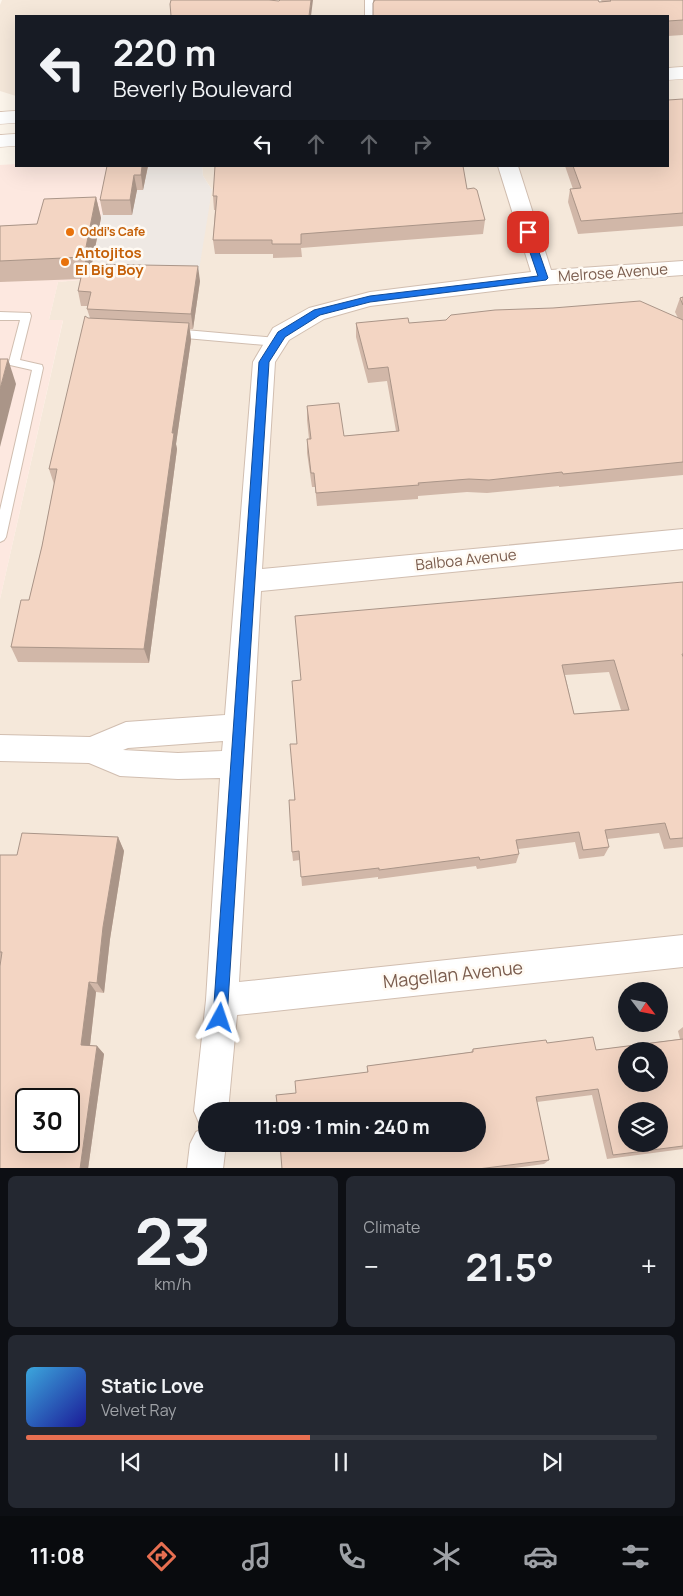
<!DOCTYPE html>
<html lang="en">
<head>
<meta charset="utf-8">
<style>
	:root { --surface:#171b24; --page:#242831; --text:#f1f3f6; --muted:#9ea1a6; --line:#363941; --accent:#e76f51 }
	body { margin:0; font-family:Manrope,sans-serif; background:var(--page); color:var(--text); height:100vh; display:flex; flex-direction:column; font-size:19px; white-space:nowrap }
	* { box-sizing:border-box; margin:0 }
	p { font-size:16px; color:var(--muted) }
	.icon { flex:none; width:28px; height:28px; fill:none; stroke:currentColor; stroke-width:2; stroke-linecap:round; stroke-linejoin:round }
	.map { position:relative; height:1168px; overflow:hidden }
	.side { display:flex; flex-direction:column; gap:8px; padding:8px; background:#0d0f14; flex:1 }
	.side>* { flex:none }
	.guide { position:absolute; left:15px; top:15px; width:654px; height:152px; border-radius:0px; box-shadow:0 5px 20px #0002; background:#171b24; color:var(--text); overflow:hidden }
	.needle { width:32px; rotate:122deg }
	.buttons { position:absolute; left:618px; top:982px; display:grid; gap:10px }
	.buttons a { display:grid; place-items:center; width:50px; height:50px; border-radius:50%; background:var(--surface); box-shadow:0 5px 20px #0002; font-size:25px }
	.speed { position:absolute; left:15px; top:1088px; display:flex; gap:10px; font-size:25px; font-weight:700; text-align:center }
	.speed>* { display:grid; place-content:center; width:65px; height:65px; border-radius:50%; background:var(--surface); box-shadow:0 5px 20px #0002; line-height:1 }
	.speed .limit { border:2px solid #111; border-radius:8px; background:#fff; color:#111 }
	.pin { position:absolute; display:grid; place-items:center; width:42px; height:42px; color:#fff; margin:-21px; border-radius:10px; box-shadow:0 2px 8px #0006 }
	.me { position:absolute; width:55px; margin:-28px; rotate:5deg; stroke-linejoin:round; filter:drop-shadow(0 0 4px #0008) }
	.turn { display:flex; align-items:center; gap:18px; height:105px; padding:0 15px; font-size:22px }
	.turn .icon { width:65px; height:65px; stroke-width:2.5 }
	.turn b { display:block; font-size:35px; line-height:42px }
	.lanes { display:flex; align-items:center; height:48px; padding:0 15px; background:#0003; justify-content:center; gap:25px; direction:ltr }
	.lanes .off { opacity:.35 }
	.big { font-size:38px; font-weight:700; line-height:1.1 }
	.side .tile { flex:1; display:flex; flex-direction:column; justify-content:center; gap:8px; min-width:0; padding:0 18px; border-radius:8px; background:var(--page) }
	.side .dial { align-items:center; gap:0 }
	.dial b { font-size:65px; line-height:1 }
	.song { display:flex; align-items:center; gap:15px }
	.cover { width:60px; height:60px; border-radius:8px; background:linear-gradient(135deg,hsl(200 70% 55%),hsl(240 70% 35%)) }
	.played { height:5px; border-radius:2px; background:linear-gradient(90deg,var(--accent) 45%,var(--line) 45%) }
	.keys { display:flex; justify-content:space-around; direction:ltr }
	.heat { display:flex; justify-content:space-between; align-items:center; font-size:28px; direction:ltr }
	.side .tiles { flex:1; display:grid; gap:8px; grid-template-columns:1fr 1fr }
	.tile:last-child { grid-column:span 2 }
	.trip { position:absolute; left:198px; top:1102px; width:288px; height:50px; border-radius:25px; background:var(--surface); box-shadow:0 5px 20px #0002; font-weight:700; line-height:50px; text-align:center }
	.dock { display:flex; height:80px; justify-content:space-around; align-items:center; background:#090b0e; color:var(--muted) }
	.dock .icon { width:35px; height:35px }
	.dock .active { color:var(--accent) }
	.dock b { font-size:22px; color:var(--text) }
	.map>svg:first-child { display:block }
</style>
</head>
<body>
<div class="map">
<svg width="683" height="1169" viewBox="0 0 683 1169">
	<rect width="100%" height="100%" fill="#fdf6ec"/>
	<path fill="#f5e8da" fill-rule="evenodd" d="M2 0H683V1168H0V599L63 321 49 320 58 282 89 279 212 190 203 176 202 166H668V16H16V96L0 91V5ZM626 991H659V1024H626ZM626 1051H659V1084H626ZM26 1099H69V1141H26ZM206 1111H476V1144H206ZM626 1111H659V1144H626Z"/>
	<path fill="#fde8e0" d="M16 164V166H112L89 279 58 282 49 320H63L0 599V165Z"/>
	<path fill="#efe9e4" d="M112 166H202L203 176 212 190 198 276 89 279Z"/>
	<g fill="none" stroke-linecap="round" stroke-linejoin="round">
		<g stroke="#d1beb0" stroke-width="2">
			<g id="lane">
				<rect x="365" y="0" width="8" height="16"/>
				<path d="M0 312 30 313 31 316 20 360 42 365 43 368 6 537 4 540 0 542V510L32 370 10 365 9 362 20 320H0Z"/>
				<path d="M174 329 277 338 282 342 277 346 174 337 169 333Z"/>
			</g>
		</g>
		<g stroke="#d1beb0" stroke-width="2">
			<g id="street">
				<path d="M498 166H518L551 270 683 261V275L543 285 370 306 324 319 289 340 275 362 262 569 683 529V549L261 591 239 982 683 935V967L237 1015 228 1111H206V1126L199 1123 194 1111 206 1000 220 778 178 779 120 776 89 763 0 761V735L90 737 126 722 225 715 253 362 273 328 309 308 370 292 531 272ZM223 741 222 751 178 753 123 750 128 748Z"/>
				<path d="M206 1127V1144H226L223 1169H187L190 1144 196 1132Z"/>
			</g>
		</g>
		<g stroke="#d6c0b0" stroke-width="1">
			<g id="secondary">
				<path d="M683 67V79L668 80V68Z"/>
				<path d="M16 111V123L0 124V112Z"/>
				<path d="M16 134V146L0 147V135Z"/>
			</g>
		</g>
		<use href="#lane" fill="#fff" fill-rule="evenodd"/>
		<use href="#street" fill="#fff" fill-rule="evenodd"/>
		<use href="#secondary" fill="#fff" fill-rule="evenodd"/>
	</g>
	<g fill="#d1b7a8" fill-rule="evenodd">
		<path d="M374 0H598L599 2H602L601 0H683V35L668 36V16L375 2Z"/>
		<path d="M683 99V226L578 234 568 202 570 189H573L565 166H668Z"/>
		<path d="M148 166 143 190H137L132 215H103L100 200Z"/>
		<path d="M467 189 485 220 483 234 301 248 302 257 273 258V254H215L213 240 215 210H214L213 196Z"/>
		<path d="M96 197 101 218 92 264 200 281 193 329H190L191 340 176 444 177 449 149 663 18 662 11 647 29 600 42 546 54 484 49 469 88 318H90L87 309 88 306H81L78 291 81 279 0 282V226L37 224Z"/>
		<path d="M683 297V475L559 487V486L487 493 467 492 418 496V499L317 506 315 487H312L307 453V439H309L307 420V406L344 436 396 431 387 381 368 383 356 337V323H409L678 318 675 312 680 298Z"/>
		<path d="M683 582V847L664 849 659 833 607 839 609 847 604 856 579 859 575 842 518 849 519 854 516 863 477 869 476 866 378 879V877L302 886 300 860 293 861 292 852 297 744 301 680ZM609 672 621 710 574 714 565 675Z"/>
		<path d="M118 837 124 851 110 939 104 993 96 992 90 1045 97 1046 104 1054 88 1169H0V855H17Z"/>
		<path d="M683 1027V1149L607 1159 592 1095 537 1102 549 1160 544 1164 507 1169H282L296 1093 367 1073V1066L471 1052 473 1049 547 1043 596 1050 680 1039 678 1031Z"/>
	</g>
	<g fill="#aa9588">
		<path d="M311 0H313L311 16H309Z"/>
		<path d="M142 166H148L143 190 141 175Z"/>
		<path d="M134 175 137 190 132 215 130 200Z"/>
		<path d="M96 197 101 218 89 278 84 257Z"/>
		<path d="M198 266 200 281 193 329 191 314Z"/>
		<path d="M189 323 191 340 176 444 177 449 149 663 144 649 172 433Z"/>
		<path d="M8 359 16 384 0 447V389Z"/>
		<path d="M118 837 124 851 110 939 104 993 97 983 103 927Z"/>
		<path d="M89 982 96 992 89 1054 81 1045Z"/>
		<path d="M97 1046 104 1054 88 1169H80Z"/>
	</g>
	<g fill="#f3d5c3" stroke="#aa9588" fill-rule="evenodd">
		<path d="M171 0H269L279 1 280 0H311L309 16H171L170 4Z"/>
		<path d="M375 0H598L599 2 611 1 610 0H683V20L668 21V16H373V3Z"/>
		<path d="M683 99V213L581 221 570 189 581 188 573 166H668V100Z"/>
		<path d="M107 166H142L141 175H134L130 200H100Z"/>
		<path d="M215 166H463L467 189 474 188 477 190 485 220 301 234V244H272V240H213L217 196H213Z"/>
		<path d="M96 197 84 257 0 261V226L37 224 44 199Z"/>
		<path d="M84 264 198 266 191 314 87 309 91 292 78 291Z"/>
		<path d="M683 297V305L680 298Z"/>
		<path d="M640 301 683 320V462L563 474 562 472 489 480 469 479 418 483 419 485 316 493 314 473H311L307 439H311L307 406 339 403 344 436 399 431 388 367 368 369 356 323 408 318 409 323 446 320 451 315 495 310 553 308Z"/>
		<path d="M85 316 88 318 189 323 172 433H174L144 649 11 647 21 600H29L42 546 57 469H49Z"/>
		<path d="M0 359H8L0 389Z"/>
		<path d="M683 582V654H682L683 657V838L670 839 665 823 605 830 609 847 583 850 579 832 516 840 519 854 480 860 479 857 379 870V868L301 877 299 851 292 852 289 800H295L290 744H297L292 681 301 680 295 616ZM614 660 629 710 574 714 562 665Z"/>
		<path d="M22 833 118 837 103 927 97 983 89 982 81 1045 97 1046 80 1169H0V966L2 952H0V855H17ZM26 1099H69V1141H26Z"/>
		<path d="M593 1037 596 1050 683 1039V1146L613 1155 598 1089 536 1097 549 1160 478 1169H282L280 1144H476V1111H278L276 1095 296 1093 295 1081 368 1072 367 1066 473 1052V1049L546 1040 547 1043ZM626 1051H659V1084H626ZM626 1111H659V1144H626Z"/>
	</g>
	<path fill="#1a73e8" stroke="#114b97" d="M525 230H528L532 232 548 278 546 280 370 302 320 315 285 337 269 362 227 1018 225 1023 220 1026 215 1023 213 1018 259 362 278 332 314 310 370 296 538 276 523 232Z"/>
	<g fill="#e8710a" stroke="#fffaf3" stroke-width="2">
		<circle cx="70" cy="232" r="5"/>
		<circle cx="65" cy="262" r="5"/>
	</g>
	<g text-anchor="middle" stroke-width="5" stroke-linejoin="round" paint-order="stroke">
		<g font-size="12" font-weight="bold" fill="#c56008" stroke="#fffaf3" text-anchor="start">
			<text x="80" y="236">Oddi's Cafe</text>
		</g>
		<g font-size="15" font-weight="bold" fill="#c56008" stroke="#fffaf3" text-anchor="start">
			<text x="75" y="258">Antojitos<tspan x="75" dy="17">El Big Boy</tspan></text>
		</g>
		<g font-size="15" fill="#7a5c4d" stroke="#fffaf3">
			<text transform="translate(613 273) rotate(-4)" y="5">Melrose Avenue</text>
			<text transform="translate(466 560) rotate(-6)" y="5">Balboa Avenue</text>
		</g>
		<g font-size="18" fill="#7a5c4d" stroke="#fffaf3">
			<text transform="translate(453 975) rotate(-6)" y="6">Magellan Avenue</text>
		</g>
	</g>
</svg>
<div class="buttons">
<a><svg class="needle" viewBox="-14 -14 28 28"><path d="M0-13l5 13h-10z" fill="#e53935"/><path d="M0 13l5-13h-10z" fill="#9ea1a6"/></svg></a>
<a><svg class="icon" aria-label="search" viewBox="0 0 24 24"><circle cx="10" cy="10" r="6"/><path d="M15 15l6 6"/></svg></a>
<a><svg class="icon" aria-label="layers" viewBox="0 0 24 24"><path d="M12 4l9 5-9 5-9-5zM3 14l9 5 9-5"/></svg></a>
</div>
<div class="speed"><div class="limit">30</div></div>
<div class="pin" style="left:528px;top:232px;background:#d93025"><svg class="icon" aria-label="arrive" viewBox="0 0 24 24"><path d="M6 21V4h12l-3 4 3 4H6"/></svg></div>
<svg class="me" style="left:220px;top:1018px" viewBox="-20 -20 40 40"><path d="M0-17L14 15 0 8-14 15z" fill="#1a73e8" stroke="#fff" stroke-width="4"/></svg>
<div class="trip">11:09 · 1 min · 240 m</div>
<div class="guide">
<div class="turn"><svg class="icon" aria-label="left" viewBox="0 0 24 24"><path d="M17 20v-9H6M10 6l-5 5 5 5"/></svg><div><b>220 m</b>Beverly Boulevard</div></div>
<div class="lanes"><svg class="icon" aria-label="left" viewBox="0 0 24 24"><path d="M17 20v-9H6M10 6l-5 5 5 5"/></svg><svg class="icon off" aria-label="ahead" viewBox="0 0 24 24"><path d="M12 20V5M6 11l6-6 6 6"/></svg><svg class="icon off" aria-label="ahead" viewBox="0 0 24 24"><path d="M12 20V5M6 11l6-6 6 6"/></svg><svg class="icon off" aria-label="right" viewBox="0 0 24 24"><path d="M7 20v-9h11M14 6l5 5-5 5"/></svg></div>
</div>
</div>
<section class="side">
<div class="tiles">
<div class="tile dial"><b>23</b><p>km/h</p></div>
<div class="tile"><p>Climate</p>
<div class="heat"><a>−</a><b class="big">21.5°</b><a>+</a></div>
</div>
<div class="tile">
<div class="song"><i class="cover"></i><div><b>Static Love</b><p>Velvet Ray</p></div></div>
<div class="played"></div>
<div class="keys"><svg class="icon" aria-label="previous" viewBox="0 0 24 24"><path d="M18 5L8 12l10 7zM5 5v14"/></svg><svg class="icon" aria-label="pause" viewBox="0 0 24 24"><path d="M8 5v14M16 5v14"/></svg><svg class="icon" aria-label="next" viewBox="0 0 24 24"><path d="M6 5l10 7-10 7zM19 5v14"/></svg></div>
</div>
</div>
</section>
<nav class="dock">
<b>11:08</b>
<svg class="icon active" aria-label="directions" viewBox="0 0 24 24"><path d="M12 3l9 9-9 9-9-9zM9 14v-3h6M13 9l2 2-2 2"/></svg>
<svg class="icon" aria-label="music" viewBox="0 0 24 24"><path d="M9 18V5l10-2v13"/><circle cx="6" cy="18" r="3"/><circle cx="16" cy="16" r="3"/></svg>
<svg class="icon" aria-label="phone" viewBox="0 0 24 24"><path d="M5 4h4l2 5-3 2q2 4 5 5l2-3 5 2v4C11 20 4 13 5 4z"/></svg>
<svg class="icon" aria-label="climate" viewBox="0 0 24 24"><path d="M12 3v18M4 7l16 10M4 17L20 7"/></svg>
<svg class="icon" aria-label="car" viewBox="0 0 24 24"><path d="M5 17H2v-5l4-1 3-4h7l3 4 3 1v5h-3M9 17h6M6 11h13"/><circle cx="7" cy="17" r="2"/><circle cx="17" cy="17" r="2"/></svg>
<svg class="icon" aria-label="filters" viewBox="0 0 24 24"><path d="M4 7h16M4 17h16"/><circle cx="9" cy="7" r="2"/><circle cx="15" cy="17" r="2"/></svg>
</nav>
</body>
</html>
